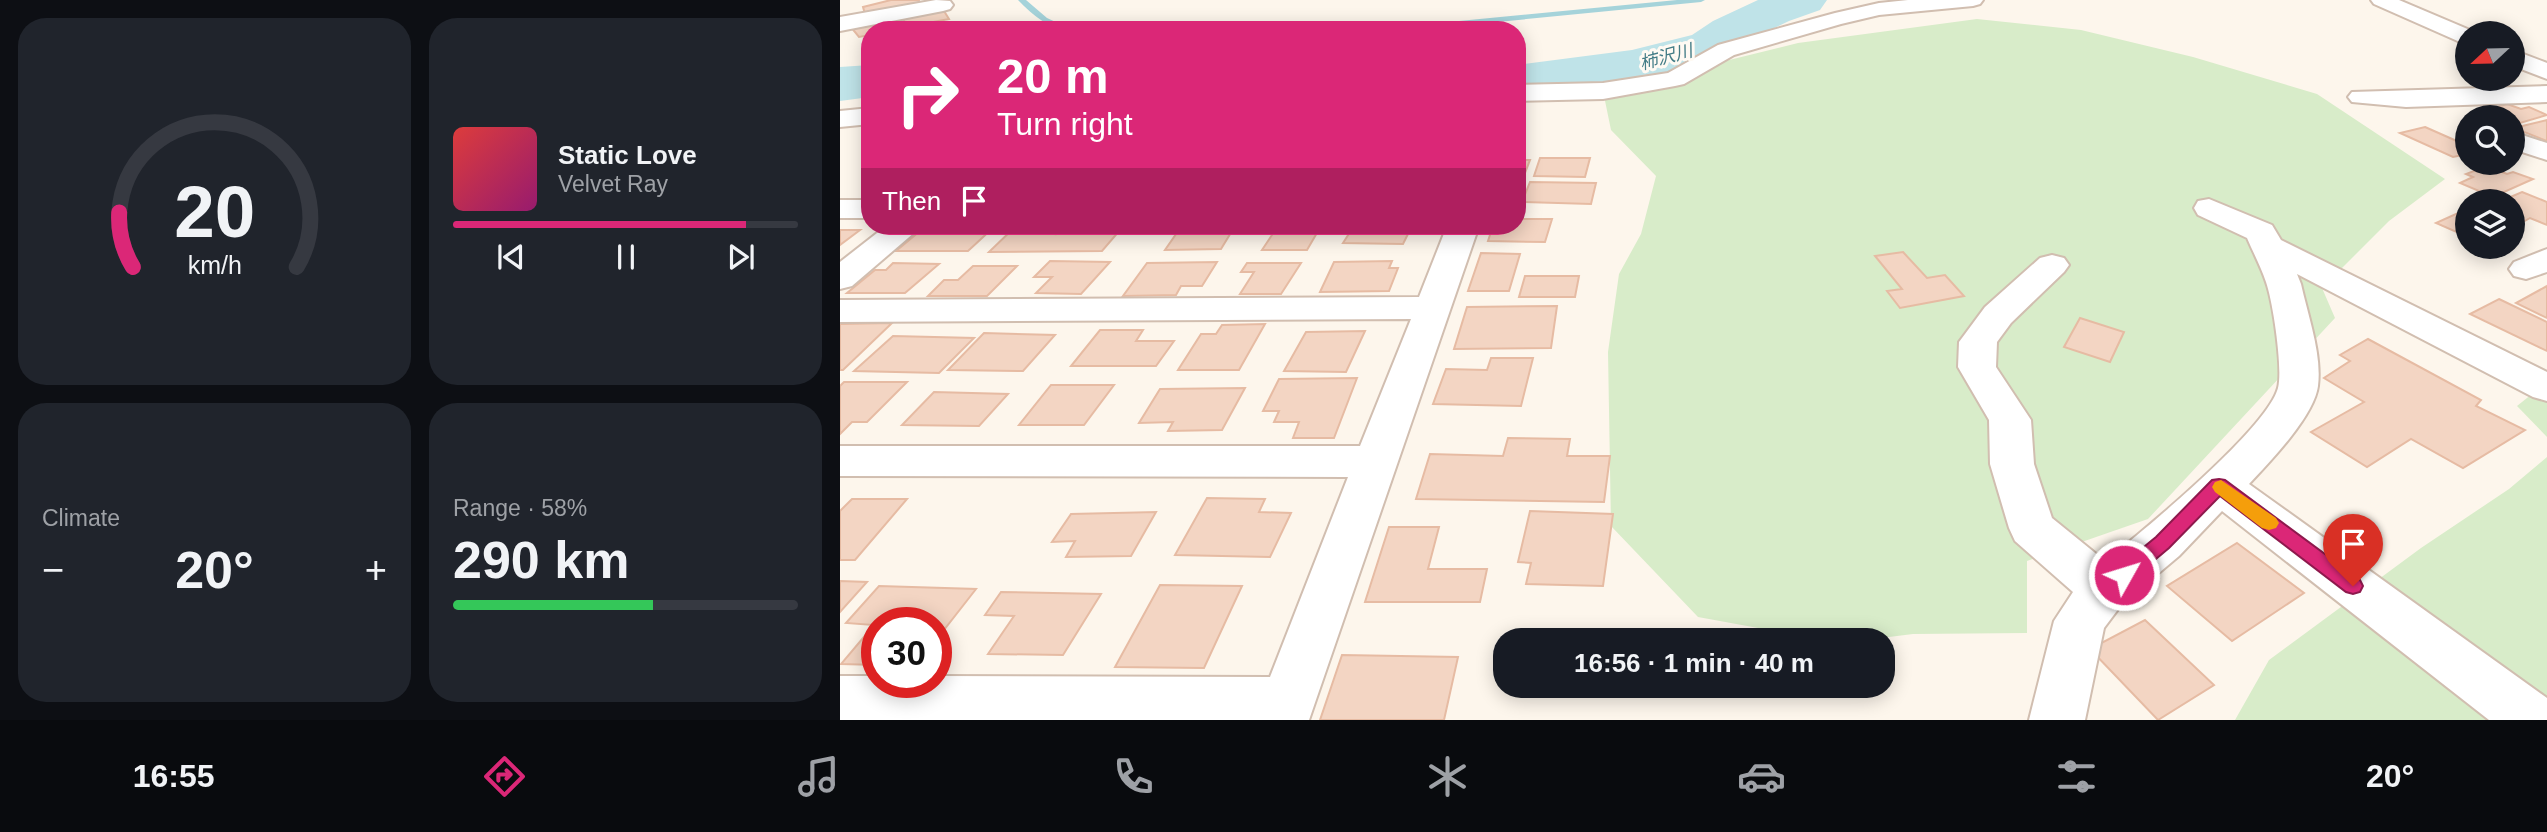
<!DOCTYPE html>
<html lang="en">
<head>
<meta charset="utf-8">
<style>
	:root { --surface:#171b24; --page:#20242c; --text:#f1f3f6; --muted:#9ea1a6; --line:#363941; --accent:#db2777 }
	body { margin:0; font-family:Arial,"Noto Sans JP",sans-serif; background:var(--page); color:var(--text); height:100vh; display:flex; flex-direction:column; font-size:26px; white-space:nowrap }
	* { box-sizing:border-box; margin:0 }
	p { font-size:23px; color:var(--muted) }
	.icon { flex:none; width:38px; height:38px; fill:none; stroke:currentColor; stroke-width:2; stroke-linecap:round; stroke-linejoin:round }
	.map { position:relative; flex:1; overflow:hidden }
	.sheet { display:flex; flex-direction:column; gap:18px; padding:18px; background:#0d0f14; width:840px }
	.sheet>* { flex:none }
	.hud { position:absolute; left:21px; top:21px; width:665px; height:214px; border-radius:28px; box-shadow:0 4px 18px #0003; background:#db2777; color:#fff; overflow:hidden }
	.needle { width:46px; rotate:248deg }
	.controls { position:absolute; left:1615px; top:21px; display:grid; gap:14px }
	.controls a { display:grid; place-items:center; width:70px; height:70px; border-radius:50%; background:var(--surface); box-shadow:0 4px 18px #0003; font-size:35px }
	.speed { position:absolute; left:21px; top:607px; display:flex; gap:14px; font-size:35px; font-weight:700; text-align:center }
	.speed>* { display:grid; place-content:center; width:91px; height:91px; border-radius:50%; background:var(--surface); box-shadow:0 4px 18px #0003; line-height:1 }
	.speed .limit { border:10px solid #d22; background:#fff; color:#111 }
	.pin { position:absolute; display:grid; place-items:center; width:60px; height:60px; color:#fff; margin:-72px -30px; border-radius:50% 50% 50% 0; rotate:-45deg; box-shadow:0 0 7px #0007 }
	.pin .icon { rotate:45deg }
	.me { position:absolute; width:77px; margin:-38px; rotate:51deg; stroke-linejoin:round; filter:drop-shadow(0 0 5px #0008) }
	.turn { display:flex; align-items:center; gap:24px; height:147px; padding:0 21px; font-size:32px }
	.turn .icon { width:91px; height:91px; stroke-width:2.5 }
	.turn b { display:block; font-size:49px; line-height:60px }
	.then { display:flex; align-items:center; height:66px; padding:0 21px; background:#0003; gap:14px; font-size:26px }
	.big { font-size:52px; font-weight:700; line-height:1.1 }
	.sheet .card { flex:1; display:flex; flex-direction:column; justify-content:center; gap:10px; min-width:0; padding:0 24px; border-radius:28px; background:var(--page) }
	.sheet .dial { align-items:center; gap:0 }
	.dial svg { height:182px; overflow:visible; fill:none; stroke:var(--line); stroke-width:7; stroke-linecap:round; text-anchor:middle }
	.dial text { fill:var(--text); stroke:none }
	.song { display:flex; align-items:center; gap:21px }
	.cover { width:84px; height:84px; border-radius:10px; background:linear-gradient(135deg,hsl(0 70% 55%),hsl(320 70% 35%)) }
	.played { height:7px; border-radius:4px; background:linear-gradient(90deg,var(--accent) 85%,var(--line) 85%) }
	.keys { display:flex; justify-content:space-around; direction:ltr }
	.heat { display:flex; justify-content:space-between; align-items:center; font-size:38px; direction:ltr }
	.charge { height:10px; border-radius:5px; background:linear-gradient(90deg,#34c759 58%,var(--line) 0) }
	.sheet .tiles { flex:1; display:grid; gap:18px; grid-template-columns:repeat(2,1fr) }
	.trip { position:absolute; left:653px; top:628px; width:402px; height:70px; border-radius:28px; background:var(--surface); box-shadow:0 4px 18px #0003; font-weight:700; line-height:70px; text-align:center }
	.tab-bar { display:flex; height:112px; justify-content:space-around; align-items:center; background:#090b0e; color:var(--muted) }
	.tab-bar .icon { width:49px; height:49px }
	.tab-bar .current { color:var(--accent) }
	.tab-bar b { font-size:32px; color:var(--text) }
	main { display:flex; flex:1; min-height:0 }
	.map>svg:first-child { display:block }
</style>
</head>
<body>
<main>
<section class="sheet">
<div class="tiles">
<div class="card dial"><svg viewBox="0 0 100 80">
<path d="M14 69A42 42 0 1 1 86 69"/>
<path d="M14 69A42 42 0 0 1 8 45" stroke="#db2777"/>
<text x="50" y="56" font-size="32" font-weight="700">20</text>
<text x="50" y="72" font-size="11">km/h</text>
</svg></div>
<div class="card">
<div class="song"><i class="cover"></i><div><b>Static Love</b><p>Velvet Ray</p></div></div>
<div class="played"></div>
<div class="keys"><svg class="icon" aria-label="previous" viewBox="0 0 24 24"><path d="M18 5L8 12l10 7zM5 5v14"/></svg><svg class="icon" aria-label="pause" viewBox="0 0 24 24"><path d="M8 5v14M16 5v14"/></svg><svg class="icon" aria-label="next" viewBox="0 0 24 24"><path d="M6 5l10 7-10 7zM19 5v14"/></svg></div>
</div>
<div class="card"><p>Climate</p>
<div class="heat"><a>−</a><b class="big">20°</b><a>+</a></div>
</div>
<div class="card"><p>Range · 58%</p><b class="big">290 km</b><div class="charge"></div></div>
</div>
</section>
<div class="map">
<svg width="1707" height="720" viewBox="0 0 1707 720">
	<rect width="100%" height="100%" fill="#fdf6ec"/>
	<g fill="#d8ecc9">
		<path d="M1137 19 1241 30 1353 57 1477 94 1605 179 1549 221 1482 288 1495 318 1308 519 1187 561V633L1073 634 1025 640H984L858 617 771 526 768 352 779 274 801 234 816 176 771 130 763 91 958 43Z"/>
		<path d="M1707 382V437L1677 406Z"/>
		<path d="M1707 457V720H1395L1429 660 1581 548 1669 489Z"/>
	</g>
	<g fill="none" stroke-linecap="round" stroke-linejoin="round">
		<g fill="#a5d3da" fill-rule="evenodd">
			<path d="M178 0H186L207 18 233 30C209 30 194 16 178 0Z"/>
			<path d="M837 0H865L861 2 575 30H543L547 28Z"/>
		</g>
		<g fill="#bfe3e8" fill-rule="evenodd">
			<path d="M918 0H987L980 10 949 21 907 41 888 57 792 82 677 98V65L792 50 852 35 873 21Z"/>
			<path d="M30 65V97L0 101V67Z"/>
		</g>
	</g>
	<g fill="#f3d5c3" stroke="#e6bba3" stroke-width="2">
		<path d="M51 0H79L78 5 25 14 23 7Z"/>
		<path d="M104 11 109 19 67 27 62 17Z"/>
		<path d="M50 21 55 30H30V35L19 37 10 26Z"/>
		<path d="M1667 104 1681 109 1689 107 1707 115 1680 123 1673 120V117H1646L1634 113Z"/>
		<path d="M1707 120V141L1674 128Z"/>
		<path d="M1585 127 1628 146V154L1613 157 1560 133Z"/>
		<path d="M700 158H750L745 177 694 176Z"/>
		<path d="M677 160H690L683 178H677Z"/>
		<path d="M1647 166 1667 174 1673 172 1693 179 1653 197 1620 183 1633 177 1626 174Z"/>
		<path d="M690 182 756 183 751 204 682 202Z"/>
		<path d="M1682 192 1707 202V225L1690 218 1683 222 1673 218V201H1661Z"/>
		<path d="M1618 213 1628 216V237L1596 223Z"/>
		<path d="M677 219H712L705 242 648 241 653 226H677Z"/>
		<path d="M86 226H155L128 251H56Z"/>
		<path d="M176 226H224L217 234 281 229 262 251 149 252Z"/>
		<path d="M357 226H395L381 249 325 250 341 227Z"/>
		<path d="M438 226H481L467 250H422Z"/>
		<path d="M514 226H572L563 244 503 243Z"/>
		<path d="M0 230H20L0 245Z"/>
		<path d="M1063 252 1087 278 1105 275 1124 296 1060 308 1047 291 1062 289 1035 256Z"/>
		<path d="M641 253 680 254 669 291H628Z"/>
		<path d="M210 261 270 262 241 294 196 293 212 277H194Z"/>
		<path d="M552 261 549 268H558L549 291 480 292 494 262Z"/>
		<path d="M377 262 362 286H341L336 295 283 296 307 263Z"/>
		<path d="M53 263 99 264 65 293H7L35 270H46Z"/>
		<path d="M407 263H461L441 294H400L414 272H401Z"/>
		<path d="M133 266H177L147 296H88L104 280H118Z"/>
		<path d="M685 276H739L735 297H679Z"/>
		<path d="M1707 286V318L1676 303Z"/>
		<path d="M1659 299 1707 322V351L1630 314Z"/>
		<path d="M717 306 711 348 614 349 627 307Z"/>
		<path d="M1240 318 1284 332 1270 362 1224 347Z"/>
		<path d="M52 323 3 370H0V324Z"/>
		<path d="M425 324 399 370H338L361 334H376L382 325Z"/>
		<path d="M260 330H303L296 341H334L316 366H231Z"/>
		<path d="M525 331 506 372 444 371 466 332Z"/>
		<path d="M144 333 215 335 183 371 108 370Z"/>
		<path d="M53 336 134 338 99 373 14 371Z"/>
		<path d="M1528 339 1641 400 1636 406 1685 430 1623 468 1571 439 1527 467 1471 432 1524 402 1484 378 1510 361 1500 355Z"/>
		<path d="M651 358H693L681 406 593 404 606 369 647 370Z"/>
		<path d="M517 378 494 438H453L459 422H434L439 411H423L439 379Z"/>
		<path d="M4 382H67L27 422H12L0 434V386Z"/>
		<path d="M211 385H274L244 425H179Z"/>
		<path d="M405 388 382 430 328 431 333 422 299 423 320 389Z"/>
		<path d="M94 392 168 394 139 426 62 425Z"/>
		<path d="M668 438 730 439 727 456H770L764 502 576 499 590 454 663 456Z"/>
		<path d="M367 498 425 499 419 512 451 513 430 557 335 555Z"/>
		<path d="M12 499H67L15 560H0V511Z"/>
		<path d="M690 511 773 514 763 586 686 584 691 563 678 562Z"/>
		<path d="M316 512 291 556 226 557 235 541 212 542 231 514Z"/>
		<path d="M549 527H599L588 569H647L640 602H525Z"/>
		<path d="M1397 543 1464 593 1392 641 1327 586Z"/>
		<path d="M0 581 27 582 0 612Z"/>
		<path d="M320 585 402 586 364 668 275 667Z"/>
		<path d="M39 586 136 589 96 640V623H37V665L1 664 34 625 6 623Z"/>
		<path d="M161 592 261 594 223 655 148 654 174 616 145 615Z"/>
		<path d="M1305 620 1374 685 1318 720 1250 649Z"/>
		<path d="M502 655 618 657 604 720H480Z"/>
	</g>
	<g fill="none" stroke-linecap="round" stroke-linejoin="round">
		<g stroke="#d1beb0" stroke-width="4">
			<g id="minor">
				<path d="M96 0 110 1 113 5 110 9 103 11 0 31V17Z"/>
				<path d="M1068 0H1143L1140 4 1133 6 1039 15 1001 24 894 55 844 84 835 86 763 99 677 101V85L763 83 828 73 878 45 995 13 1039 3Z"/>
				<path d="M1531 0H1559L1637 33H1628V44L1620 42 1534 4Z"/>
				<path d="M1673 50 1707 63V79L1673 66Z"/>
				<path d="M1707 86V102L1566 107 1512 102 1508 97 1512 92Z"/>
				<path d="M30 108V124L0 127V111Z"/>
				<path d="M1673 132 1707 143V160L1673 149Z"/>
				<path d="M1369 199 1432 225 1441 240 1707 372V401L1693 397 1457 274 1461 284C1468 316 1482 354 1478 386 1474 416 1430 462 1409 484L1707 698V720H1649L1382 511 1339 556 1282 604 1264 628 1245 720H1189L1214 621 1233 592 1175 541 1169 528 1150 464 1149 420 1118 367 1119 342 1125 334 1145 307 1200 258 1212 255 1224 258 1229 265 1224 272 1171 323 1157 342 1156 367 1191 420 1194 464 1212 518 1265 561C1301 533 1427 429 1438 388 1443 369 1433 302 1426 282 1421 267 1413 252 1407 238L1358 215 1354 208 1358 201Z"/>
				<rect x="0" y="200" width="30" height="18"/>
				<path d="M46 226H82L12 286 0 289V262Z"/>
				<path d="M607 226H639L469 720H0V676H37V682H96V676L430 677 508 477 0 476V446H520L571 319 0 322V300L579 297Z"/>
				<path d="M1707 249V272L1686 279 1674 276 1669 269 1674 262Z"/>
			</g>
		</g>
		<use href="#minor" fill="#fff" fill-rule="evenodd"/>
	</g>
	<path fill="#db2777" stroke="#8e194d" stroke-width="2" d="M1379 479 1385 480 1520 580 1523 586 1520 592 1513 594 1506 592 1380 496 1329 548 1291 580 1284 583 1277 580 1274 575 1277 569 1316 537 1372 480Z"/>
	<path fill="#f59e0b" d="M1381 480 1436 518 1439 523 1436 528 1429 530 1422 528 1375 492 1372 487 1375 482Z"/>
	<g text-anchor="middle" stroke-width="6" stroke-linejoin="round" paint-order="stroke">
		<g font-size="18" font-style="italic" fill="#437c86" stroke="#fffaf3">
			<text transform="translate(826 57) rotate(-15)" y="6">柿沢川</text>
		</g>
	</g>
</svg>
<div class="controls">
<a><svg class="needle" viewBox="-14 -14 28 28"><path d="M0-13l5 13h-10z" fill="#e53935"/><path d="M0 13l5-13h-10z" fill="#9ea1a6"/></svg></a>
<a><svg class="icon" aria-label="search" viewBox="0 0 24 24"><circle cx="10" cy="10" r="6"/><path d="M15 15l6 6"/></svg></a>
<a><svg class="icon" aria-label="layers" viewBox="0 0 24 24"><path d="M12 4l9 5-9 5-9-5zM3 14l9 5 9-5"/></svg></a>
</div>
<div class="speed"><div class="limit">30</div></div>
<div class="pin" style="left:1513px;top:586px;background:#d93025"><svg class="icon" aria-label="arrive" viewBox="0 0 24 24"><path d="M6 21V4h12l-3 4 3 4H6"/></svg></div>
<svg class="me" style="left:1284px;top:575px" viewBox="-20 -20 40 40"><circle r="17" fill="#db2777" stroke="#fff" stroke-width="3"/><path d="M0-11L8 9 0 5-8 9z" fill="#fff"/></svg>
<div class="trip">16:56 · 1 min · 40 m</div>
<div class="hud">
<div class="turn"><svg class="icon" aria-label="right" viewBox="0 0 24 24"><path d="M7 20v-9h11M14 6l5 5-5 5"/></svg><div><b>20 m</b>Turn right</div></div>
<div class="then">Then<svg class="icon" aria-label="arrive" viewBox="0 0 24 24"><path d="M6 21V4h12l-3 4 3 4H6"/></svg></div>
</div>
</div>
</main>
<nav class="tab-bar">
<b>16:55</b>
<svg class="icon current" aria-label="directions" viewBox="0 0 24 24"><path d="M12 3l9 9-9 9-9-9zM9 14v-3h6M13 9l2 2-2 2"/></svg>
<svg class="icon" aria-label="music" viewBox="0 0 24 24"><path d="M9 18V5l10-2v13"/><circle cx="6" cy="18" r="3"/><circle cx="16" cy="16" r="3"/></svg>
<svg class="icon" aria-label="phone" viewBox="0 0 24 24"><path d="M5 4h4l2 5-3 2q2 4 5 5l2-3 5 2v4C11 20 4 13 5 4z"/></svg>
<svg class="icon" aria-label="climate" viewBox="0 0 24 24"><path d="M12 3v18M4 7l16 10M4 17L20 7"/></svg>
<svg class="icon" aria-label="car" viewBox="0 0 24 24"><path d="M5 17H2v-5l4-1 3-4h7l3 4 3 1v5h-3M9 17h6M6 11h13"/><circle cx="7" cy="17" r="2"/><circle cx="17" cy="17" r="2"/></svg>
<svg class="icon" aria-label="filters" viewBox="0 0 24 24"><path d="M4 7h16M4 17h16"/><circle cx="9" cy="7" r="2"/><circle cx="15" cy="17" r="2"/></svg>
<b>20°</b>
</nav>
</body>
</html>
